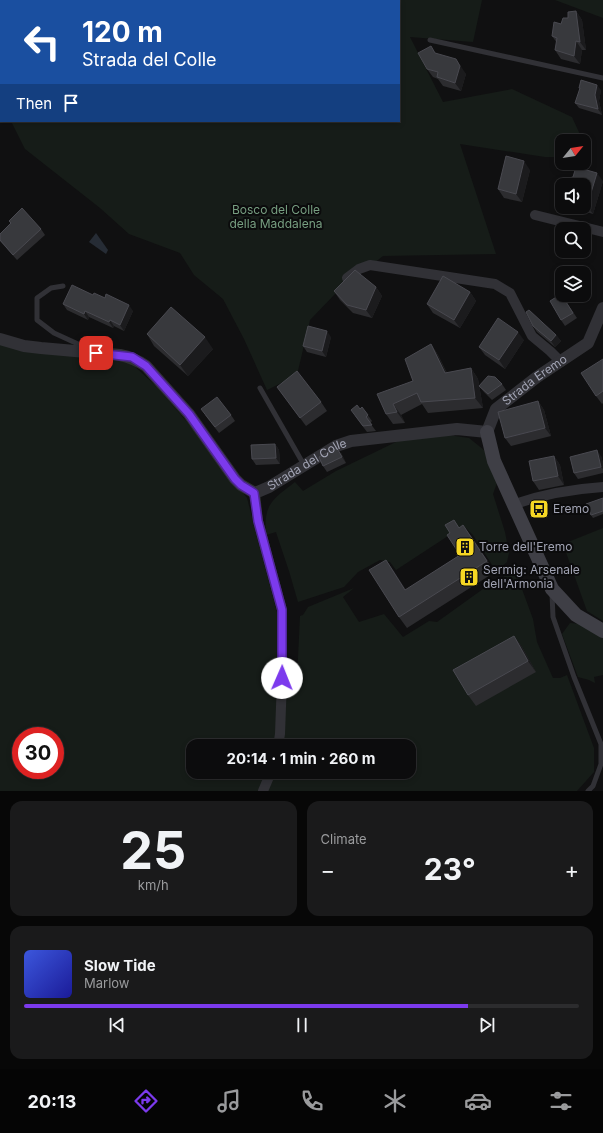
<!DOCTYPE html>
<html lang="en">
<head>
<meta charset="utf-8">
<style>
	:root { --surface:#0c0c0d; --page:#1a1a1b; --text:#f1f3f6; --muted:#9a9b9d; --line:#2c2c2e; --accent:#7c3aed }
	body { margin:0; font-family:Inter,sans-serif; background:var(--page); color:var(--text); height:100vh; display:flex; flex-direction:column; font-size:15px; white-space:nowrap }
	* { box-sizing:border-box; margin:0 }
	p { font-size:13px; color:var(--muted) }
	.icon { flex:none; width:22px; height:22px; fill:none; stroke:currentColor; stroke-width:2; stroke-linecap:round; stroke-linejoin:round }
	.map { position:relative; height:791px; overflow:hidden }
	.side { display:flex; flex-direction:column; gap:10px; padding:10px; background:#070707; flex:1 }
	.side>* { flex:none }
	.top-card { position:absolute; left:0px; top:0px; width:400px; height:122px; box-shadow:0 2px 6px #0003,0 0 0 1px var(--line); background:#1a4fa0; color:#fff; overflow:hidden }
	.needle { width:26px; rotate:60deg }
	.tools { position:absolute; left:555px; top:134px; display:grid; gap:8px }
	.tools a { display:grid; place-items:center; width:36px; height:36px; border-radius:8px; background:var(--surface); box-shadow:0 2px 6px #0003,0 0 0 1px var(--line); font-size:20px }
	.speed { position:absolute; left:12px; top:727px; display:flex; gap:8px; font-size:20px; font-weight:700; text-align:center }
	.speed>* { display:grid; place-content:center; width:52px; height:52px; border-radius:50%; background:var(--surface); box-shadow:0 2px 6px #0003,0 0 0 1px var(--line); line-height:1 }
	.speed .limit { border:6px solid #d22; background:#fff; color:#111 }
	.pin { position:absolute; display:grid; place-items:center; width:34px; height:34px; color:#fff; margin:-17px; border-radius:8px; box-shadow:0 2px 6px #0006 }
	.me { position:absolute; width:44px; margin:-22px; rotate:1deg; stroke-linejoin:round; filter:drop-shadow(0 0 3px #0008) }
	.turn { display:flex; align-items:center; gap:14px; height:84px; padding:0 16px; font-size:18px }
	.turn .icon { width:52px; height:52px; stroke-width:2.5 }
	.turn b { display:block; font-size:28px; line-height:34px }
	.then { display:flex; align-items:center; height:38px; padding:0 16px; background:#0003; gap:8px; font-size:15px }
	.big { font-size:30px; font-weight:700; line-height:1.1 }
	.side .tile { flex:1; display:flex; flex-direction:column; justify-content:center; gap:6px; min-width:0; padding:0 14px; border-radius:12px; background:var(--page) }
	.side .dial { align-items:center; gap:0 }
	.dial b { font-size:52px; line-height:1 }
	.song { display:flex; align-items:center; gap:12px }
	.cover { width:48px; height:48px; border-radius:6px; background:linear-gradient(135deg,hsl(230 70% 55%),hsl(240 70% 35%)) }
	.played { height:4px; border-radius:2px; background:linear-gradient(90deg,var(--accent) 80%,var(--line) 80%) }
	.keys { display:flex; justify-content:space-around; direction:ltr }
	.heat { display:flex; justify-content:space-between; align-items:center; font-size:22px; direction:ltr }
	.side .tiles { flex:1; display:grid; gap:10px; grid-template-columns:1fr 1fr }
	.tile:last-child { grid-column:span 2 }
	.trip { position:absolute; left:186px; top:739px; width:230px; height:40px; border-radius:12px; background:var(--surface); box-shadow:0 2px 6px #0003,0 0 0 1px var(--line); font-weight:700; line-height:40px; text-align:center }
	.menu { display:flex; height:64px; justify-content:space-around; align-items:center; background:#050505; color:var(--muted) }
	.menu .icon { width:28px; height:28px }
	.menu .current { color:var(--accent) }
	.menu b { font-size:18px; color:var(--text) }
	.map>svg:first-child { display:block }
</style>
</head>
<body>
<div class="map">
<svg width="603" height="791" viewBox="0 0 603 791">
	<rect width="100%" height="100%" fill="#101011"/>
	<g fill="#161c18" fill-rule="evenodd">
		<path d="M0 0H482L473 42 410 37 443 102 512 89 572 117 583 141H562V157H545L460 144 496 254 383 256 335 294 310 320 297 375 267 390 244 339 223 299 194 275 180 253 129 234 100 208 25 149 11 121H399V1H1V102Z"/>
		<path d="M555 0H603V18Z"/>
		<path d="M0 341 129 361 158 388 193 429 247 498 277 612V689L291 690 300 687 297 679 300 616 303 615 308 607 354 588 343 597 359 622 384 614 403 637 429 621 437 622 483 589 515 570 533 619 537 642 553 678H560L567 675 594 748V772L577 791H0ZM21 736H55V770H21ZM193 746H409V772H193Z"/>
		<path d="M442 434 469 438 484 450 497 483 493 494 505 532 509 553 507 562 496 571 473 535 466 528 448 536 396 570 390 562 380 560 358 572 344 587 298 602 289 571 276 532 266 535C263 504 273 499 295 482L303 491 336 471 398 441Z"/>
		<path d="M603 528V621L587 611 563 544Z"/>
		<path d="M570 623 582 624 603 636V675L594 677 595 683 589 680 578 677 562 634Z"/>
	</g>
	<path fill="#262c35" d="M96 233 108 250 106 254 89 242Z"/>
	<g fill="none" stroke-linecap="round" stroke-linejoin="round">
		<g stroke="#313136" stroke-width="5">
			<path d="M430 40 603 78"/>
			<path d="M63 286 51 288 37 298V320L54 333 78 344 81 351"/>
			<path d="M260 388 304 465"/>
			<path d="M552 594 553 617 574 677 601 744V764L593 786 588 791"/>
		</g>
		<g stroke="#313136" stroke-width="10">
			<path d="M535 215 603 232"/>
			<path d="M347 278 359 269 370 265 495 284 510 293 532 336 550 351 561 362"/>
			<path d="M255 493 258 521 282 610V679L280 734 278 746"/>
			<path d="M515 504C544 494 572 489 603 487"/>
			<path d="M263 791 271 772"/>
		</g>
		<path stroke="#313136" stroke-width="12" id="s1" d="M0 339 24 346 41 348 120 355C130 357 137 360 146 366L189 414 235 479 241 485 255 493 269 487 336 446 351 441 457 429 487 432 496 409 537 377 588 343 603 308"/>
		<path stroke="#3f3f46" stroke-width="14" d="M487 432 494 461 552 589 576 615 603 631"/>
	</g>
	<g fill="#2c2c2f">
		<path d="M576 11 582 20 586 50H582L580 64 561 59 555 50 557 43 552 36 561 24 568 18Z"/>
		<path d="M436 53 466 74 461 91 443 86 438 79 433 77 427 69Z"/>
		<path d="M579 88 601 90 599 101 602 115 579 108 575 103 580 89Z"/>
		<path d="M530 170 522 202 504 198 498 189Z"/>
		<path d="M603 181 593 214 576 209 574 207H584V185Z"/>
		<path d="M9 221 41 229 45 235 17 260 0 241V234L11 224Z"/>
		<path d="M376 287 382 296 372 318 353 313 340 300 334 291Z"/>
		<path d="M470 292 476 301 460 328 433 313 427 304Z"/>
		<path d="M561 294 577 318 565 326 561 320Z"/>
		<path d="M93 295 133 311 124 331 114 326 113 328 89 317 88 320 67 310 63 304Z"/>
		<path d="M533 326 556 335 561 341 555 347 537 332Z"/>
		<path d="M147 334 213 349 188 376 154 346Z"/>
		<path d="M331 337 326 357 307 352 303 346Z"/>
		<path d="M524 340 505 369 485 355 479 347Z"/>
		<path d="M431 344 438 355 447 373 471 368 478 379 483 408 428 413 422 404 401 415 405 423 393 424 386 414 413 381Z"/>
		<path d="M603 359V403L602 404 596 396Z"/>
		<path d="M502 384 506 390 492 400 484 392 479 386Z"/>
		<path d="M277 387 321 402 327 411 306 426Z"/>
		<path d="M538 401 544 410 551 436 511 446 505 438Z"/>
		<path d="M362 407 372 421 370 423 376 431 367 432 355 416 360 409Z"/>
		<path d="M205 415H231L235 421 219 433Z"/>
		<path d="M275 444 279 450 280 464 256 465 252 459Z"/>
		<path d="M341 453 346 463 327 472 323 466Z"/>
		<path d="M554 456 560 465 564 485 539 490 533 481Z"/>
		<path d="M601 456 603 463V473L578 479 574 473Z"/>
		<path d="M603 498V514L593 518 591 515Z"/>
		<path d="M459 527 471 536 495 572 407 628 399 617 386 560 406 590 460 555Z"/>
		<path d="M514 636 522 647 536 672 476 706 468 695Z"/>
	</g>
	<g fill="#1b1b1d">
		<path d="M576 11 582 20 586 50 580 42Z"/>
		<path d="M576 41 582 50 580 64 574 56Z"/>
		<path d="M456 59 466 74 461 91 455 83Z"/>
		<path d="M597 85 601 90 599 101 602 115 598 109 595 95Z"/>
		<path d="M524 161 530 170 522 202 516 194Z"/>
		<path d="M597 173 603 181 593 214 587 206Z"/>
		<path d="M376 287 382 296 372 318 366 310Z"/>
		<path d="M470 292 476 301 460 328 454 320Z"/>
		<path d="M129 305 133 311 124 331 120 325Z"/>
		<path d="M85 311 89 317 88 320 84 314Z"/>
		<path d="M110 320 114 326 113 328 109 322Z"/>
		<path d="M327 331 331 337 326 357 322 351Z"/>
		<path d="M518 332 524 340 505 369 499 360Z"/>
		<path d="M556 335 561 341 555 347 551 341Z"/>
		<path d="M205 337 213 349 188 376 180 365Z"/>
		<path d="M431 344 438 355 452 384 445 373Z"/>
		<path d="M471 368 478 379 483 408 475 398Z"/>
		<path d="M538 401 544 410 551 436 545 428Z"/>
		<path d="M393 404 401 415 405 423 397 412Z"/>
		<path d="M275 444 279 450 280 464 276 458Z"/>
		<path d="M337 448 341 453 346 463 342 457Z"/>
		<path d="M597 450 601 456 603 463V469L601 467Z"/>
		<path d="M554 456 560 465 564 485 558 476Z"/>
		<path d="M463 525 471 536 495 572 487 561Z"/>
		<path d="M386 560 394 571 413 601 405 590Z"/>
		<path d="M514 636 522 647 536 672 528 661Z"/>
	</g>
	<g fill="#38393d" stroke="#494950">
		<path d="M576 11 580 42 576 41 574 56 555 50 557 38 552 36 554 22 561 24 563 18H568V12Z"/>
		<path d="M431 46 435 53 456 59 460 66 455 83 437 77 438 72 427 69 418 53Z"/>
		<path d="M581 80 597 85 595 95 598 109 575 103 580 88H579Z"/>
		<path d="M506 156 524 161 516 194 498 189Z"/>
		<path d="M576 167 597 173 587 206 584 205V185H567L569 178 573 177Z"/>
		<path d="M22 208 41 229 13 255 0 240V234L11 223 9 221Z"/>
		<path d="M355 270 376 287 366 310 347 305 334 291Z"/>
		<path d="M443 276 470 292 454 320 427 304Z"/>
		<path d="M72 285 93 295 94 293 105 298 106 294 129 305 120 325 110 320 109 322 85 311 84 314 63 304Z"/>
		<path d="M561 294 573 313 561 320 550 301Z"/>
		<path d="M171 307 205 337 180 365 147 334Z"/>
		<path d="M529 310 556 335 551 341 533 326 526 312Z"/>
		<path d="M498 318 518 332 499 360 479 347Z"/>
		<path d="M308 326 327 331 322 351 303 346Z"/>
		<path d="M431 344 445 373 471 368 475 398 421 402 417 393 393 404 397 412 386 414 377 394 413 381 405 359Z"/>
		<path d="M603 359V391L596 396 581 373Z"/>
		<path d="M297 371 321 402 300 418 277 387Z"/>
		<path d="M488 376 495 377 502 384 488 394 479 386Z"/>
		<path d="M217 397 231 415 215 427 201 409Z"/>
		<path d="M538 401 545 428 505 438 498 412Z"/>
		<path d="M357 405 360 409 362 407 368 415 366 417 372 425 363 426 351 410Z"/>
		<path d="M275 444 276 458 252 459 251 445Z"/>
		<path d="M337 448 342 457 323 466 319 457Z"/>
		<path d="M597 450 601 467 574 473 570 457Z"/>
		<path d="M554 456 558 476 533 481 529 461Z"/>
		<path d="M603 498V511L591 515 586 504Z"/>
		<path d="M454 520 459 528 463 525 487 561 399 617 369 570 386 560 405 590 460 555 447 535 450 533 445 525Z"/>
		<path d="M514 636 528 661 468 695 453 670Z"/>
	</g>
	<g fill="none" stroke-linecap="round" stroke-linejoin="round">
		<g stroke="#51269a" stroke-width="10">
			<path id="route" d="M96 353 132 357 146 366 189 414 235 479 241 485 254 493 258 521 282 610V678"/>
		</g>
		<use href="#route" stroke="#7c3aed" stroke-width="7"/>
	</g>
	<defs>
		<g id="bus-square" transform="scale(1)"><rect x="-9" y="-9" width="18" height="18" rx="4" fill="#f6d724" stroke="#0b0b0c"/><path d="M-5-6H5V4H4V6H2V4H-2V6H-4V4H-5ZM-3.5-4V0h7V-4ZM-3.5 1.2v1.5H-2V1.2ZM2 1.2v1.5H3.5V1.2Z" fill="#111"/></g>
		<g id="building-square" transform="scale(1)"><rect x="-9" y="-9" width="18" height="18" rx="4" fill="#f6d724" stroke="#0b0b0c"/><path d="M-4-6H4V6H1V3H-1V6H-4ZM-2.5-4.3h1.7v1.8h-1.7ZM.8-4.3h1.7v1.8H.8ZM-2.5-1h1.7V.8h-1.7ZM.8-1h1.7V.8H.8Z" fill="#111"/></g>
	</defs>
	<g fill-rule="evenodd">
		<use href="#bus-square" x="539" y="509"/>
		<use href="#building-square" x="465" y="547"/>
		<use href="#building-square" x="469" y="577"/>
	</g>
	<g text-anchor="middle" stroke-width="4" stroke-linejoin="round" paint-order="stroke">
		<g font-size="12" fill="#779e81" stroke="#0b0b0c">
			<text x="276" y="214">Bosco del Colle<tspan x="276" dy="14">della Maddalena</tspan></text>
		</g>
		<g font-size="12" fill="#a1a3b3" stroke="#0b0b0c">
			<text dy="4" stroke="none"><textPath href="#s1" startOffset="638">Strada Eremo</textPath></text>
			<text dy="4" stroke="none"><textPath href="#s1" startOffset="378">Strada del Colle</textPath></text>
		</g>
		<g font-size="12" fill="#a1a3b3" stroke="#0b0b0c" text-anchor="start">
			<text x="553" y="513">Eremo</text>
			<text x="479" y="551">Torre dell'Eremo</text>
			<text x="483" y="574">Sermig: Arsenale<tspan x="483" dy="14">dell'Armonia</tspan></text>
		</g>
	</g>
</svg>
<div class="tools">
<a><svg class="needle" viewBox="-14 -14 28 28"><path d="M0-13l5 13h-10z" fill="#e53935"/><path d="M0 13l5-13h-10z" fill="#9a9b9d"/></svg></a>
<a><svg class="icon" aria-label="sound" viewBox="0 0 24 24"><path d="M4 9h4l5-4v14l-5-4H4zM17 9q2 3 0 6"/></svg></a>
<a><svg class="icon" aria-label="search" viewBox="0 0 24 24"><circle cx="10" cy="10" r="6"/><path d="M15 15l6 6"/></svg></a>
<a><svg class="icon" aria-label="layers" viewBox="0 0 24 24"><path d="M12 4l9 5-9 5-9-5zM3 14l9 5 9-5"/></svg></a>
</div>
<div class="speed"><div class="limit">30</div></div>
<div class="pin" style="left:96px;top:353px;background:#d93025"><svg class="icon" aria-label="arrive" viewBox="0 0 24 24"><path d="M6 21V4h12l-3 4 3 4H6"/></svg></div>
<svg class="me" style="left:282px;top:678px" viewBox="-20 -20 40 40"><circle r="19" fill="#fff"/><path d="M0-13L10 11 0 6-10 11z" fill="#7c3aed"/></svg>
<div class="trip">20:14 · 1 min · 260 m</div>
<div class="top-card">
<div class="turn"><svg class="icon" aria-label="left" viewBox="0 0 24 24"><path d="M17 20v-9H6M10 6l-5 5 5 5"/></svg><div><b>120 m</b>Strada del Colle</div></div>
<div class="then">Then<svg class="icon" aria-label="arrive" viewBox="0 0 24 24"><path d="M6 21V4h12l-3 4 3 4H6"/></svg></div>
</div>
</div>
<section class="side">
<div class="tiles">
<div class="tile dial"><b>25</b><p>km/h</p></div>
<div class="tile"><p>Climate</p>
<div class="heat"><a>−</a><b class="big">23°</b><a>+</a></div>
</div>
<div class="tile">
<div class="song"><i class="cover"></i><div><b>Slow Tide</b><p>Marlow</p></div></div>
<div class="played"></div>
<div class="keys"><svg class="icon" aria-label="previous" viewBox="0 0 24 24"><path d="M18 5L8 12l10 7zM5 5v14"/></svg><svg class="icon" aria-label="pause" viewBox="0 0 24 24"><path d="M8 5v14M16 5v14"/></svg><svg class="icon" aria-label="next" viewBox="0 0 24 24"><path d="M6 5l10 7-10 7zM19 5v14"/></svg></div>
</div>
</div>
</section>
<nav class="menu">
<b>20:13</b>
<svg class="icon current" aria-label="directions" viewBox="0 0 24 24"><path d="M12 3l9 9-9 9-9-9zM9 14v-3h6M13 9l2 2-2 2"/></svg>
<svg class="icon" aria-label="music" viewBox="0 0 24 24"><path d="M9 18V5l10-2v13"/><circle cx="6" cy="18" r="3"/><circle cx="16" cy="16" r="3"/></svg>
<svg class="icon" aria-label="phone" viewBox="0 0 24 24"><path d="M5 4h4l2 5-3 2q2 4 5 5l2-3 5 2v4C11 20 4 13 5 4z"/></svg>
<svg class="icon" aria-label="climate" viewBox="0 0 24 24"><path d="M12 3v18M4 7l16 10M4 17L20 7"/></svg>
<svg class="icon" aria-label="car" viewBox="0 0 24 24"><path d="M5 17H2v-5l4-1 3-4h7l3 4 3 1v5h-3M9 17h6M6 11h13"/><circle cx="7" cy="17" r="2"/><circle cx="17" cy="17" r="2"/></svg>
<svg class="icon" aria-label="filters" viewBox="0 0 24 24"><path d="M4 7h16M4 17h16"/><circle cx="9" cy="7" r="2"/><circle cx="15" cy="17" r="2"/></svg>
</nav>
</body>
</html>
